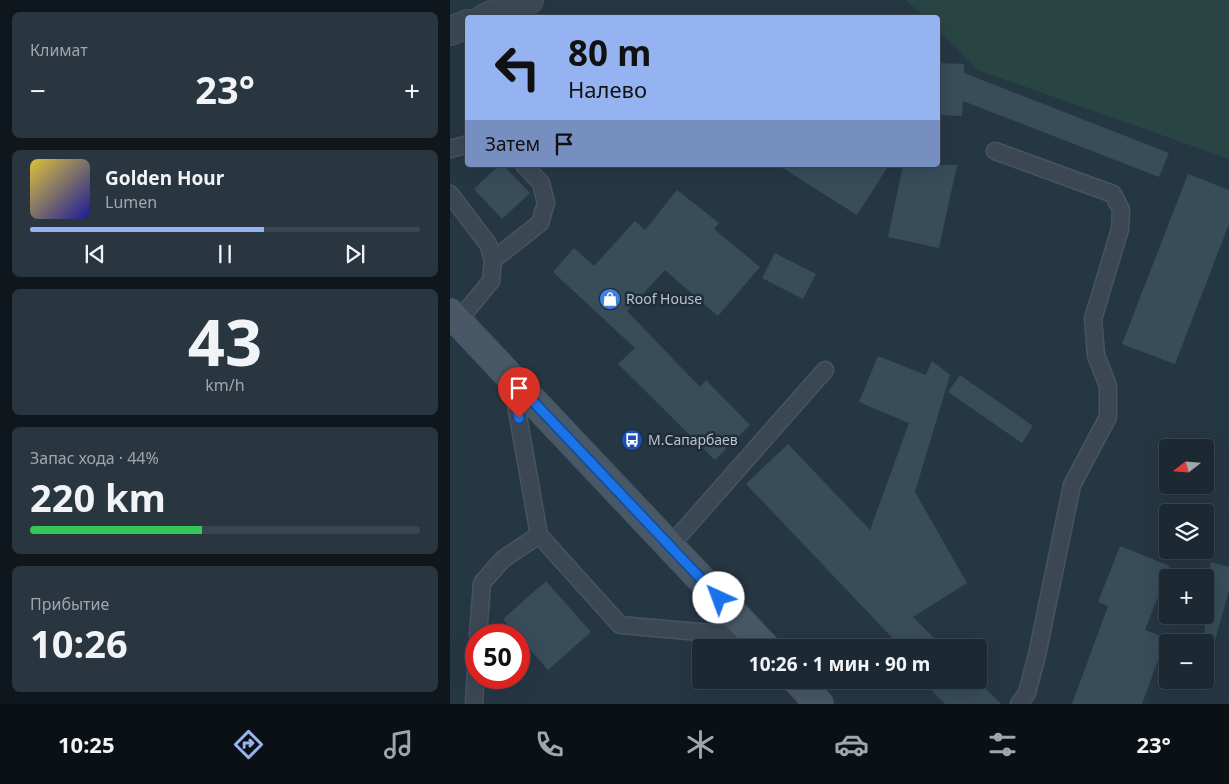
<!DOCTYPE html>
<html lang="ru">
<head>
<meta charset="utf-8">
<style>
	:root { --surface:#1c2933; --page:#29353f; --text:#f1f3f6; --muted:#a0a6ac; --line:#3a454e; --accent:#95b2f1 }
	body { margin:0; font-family:"Noto Sans",sans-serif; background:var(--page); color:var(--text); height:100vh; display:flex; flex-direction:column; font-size:19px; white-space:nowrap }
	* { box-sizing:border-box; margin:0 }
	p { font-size:16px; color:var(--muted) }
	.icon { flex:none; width:28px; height:28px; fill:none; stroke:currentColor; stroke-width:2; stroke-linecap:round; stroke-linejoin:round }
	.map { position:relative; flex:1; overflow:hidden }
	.details { display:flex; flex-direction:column; gap:12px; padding:12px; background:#0f171c; width:450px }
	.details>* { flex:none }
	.hud { position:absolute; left:15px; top:15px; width:475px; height:152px; border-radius:5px; box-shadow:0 5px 20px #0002,0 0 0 1px var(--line); background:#95b2f1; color:#111; overflow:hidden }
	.needle { width:32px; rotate:253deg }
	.fabs { position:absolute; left:709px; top:439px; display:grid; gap:10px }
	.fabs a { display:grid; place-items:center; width:55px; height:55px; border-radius:5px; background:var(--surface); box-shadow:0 5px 20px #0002,0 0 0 1px var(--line); font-size:25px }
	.speed { position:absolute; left:15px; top:624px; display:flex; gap:10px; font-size:25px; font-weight:700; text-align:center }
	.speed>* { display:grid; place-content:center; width:65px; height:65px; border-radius:50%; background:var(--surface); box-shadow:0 5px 20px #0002,0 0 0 1px var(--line); line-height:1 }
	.speed .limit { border:8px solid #d22; background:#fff; color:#111 }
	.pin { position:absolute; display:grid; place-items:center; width:42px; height:42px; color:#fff; margin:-51px -21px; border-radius:50% 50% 50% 0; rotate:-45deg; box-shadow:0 0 5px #0007 }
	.pin .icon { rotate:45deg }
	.me { position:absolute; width:55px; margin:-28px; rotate:317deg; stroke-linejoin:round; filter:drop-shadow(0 0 4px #0008) }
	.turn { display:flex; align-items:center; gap:18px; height:105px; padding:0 20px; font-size:22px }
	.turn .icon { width:65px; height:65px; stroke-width:2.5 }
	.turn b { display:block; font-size:35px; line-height:42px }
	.then { display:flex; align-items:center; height:48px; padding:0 20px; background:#0003; gap:10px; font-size:19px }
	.big { font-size:38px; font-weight:700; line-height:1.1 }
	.details .tile { flex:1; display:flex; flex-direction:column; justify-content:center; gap:8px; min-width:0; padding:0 18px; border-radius:8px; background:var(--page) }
	.details .dial { align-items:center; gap:0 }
	.dial b { font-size:65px; line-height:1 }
	.song { display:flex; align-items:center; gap:15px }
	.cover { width:60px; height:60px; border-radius:8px; background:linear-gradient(135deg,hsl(50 70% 55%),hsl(240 70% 35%)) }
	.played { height:5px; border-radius:2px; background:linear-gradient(90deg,var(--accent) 60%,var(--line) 60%) }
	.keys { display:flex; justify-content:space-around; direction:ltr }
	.heat { display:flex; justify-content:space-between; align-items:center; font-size:28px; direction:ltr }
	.charge { height:8px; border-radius:4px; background:linear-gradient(90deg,#34c759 44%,var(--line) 0) }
	.trip { position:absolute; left:242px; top:639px; width:295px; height:50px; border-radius:5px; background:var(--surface); box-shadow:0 5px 20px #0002,0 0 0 1px var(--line); font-weight:700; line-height:50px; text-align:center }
	.dock { display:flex; height:80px; justify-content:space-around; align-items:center; background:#0b1014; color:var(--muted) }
	.dock .icon { width:35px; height:35px }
	.dock .current { color:var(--accent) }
	.dock b { font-size:22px; color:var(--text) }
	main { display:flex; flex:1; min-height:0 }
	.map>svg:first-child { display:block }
</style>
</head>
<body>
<main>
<section class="details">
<div class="tile"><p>Климат</p>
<div class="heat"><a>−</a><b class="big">23°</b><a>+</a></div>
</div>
<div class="tile">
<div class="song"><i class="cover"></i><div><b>Golden Hour</b><p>Lumen</p></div></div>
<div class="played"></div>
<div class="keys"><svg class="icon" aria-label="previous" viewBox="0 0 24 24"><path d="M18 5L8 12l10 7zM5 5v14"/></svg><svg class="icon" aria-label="pause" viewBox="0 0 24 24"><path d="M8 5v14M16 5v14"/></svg><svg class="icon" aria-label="next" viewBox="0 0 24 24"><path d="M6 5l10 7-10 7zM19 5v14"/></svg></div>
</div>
<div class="tile dial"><b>43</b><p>km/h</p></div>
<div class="tile"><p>Запас хода · 44%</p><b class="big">220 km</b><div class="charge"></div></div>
<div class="tile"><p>Прибытие</p><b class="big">10:26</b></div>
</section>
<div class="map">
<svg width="779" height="704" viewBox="0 0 779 704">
	<rect width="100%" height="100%" fill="#263744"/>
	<path fill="#284544" d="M456 0H779V159L528 70 488 30V18L474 17Z"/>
	<g fill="#384c5a">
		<path d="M488 63 514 64V73L719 153 709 177 513 101 512 116 488 115Z"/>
		<path d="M49 165H53L80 193 52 219 24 189Z"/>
		<path d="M328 165H439L407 215Z"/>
		<path d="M453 165H507L489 248 438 237Z"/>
		<path d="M738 174 779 190V224L725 364 672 344Z"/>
		<path d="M227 190 269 223 264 229 310 267 268 316 215 270 177 311 250 387 256 380 300 425 265 460 168 364 185 348 103 272 124 248 144 266 185 221 195 230Z"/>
		<path d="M325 253 366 274 353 299 312 278Z"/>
		<path d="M428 356 476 375 482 361 500 375 465 492 517 583 463 617 494 648H452L296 484 338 444 420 530 459 423 409 402Z"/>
		<path d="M510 375 583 426 572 443 498 392Z"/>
		<path d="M670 546 720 566 695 630 716 638 692 704H622L658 606 648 602Z"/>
		<path d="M761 562 779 567V591L761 654 755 653V585Z"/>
		<path d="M96 581 141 632 98 670 69 637V635H67L53 619Z"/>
		<path d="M471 680H527L551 704H495Z"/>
	</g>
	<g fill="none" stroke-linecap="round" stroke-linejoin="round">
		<g stroke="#475460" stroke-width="19">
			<g id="service">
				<path d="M0 149 18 144"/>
				<path d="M545 151 663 194 671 210 670 229 643 319 646 355 658 386V417L622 485 587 655 577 693 569 704"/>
				<path d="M0 194 38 244 43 260 41 281 8 321"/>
				<path d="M43 260 90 223 96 203 91 183 74 165"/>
				<path d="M62 382 89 535 170 625 306 637"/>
				<path d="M220 546 375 370"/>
				<path d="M28 635 32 583 53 559 89 535"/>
				<path d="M24 704 26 668"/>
			</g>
		</g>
		<g stroke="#475460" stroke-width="30">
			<g id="minor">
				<path d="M35 18 79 0"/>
				<path d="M0 31 18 24"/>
			</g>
		</g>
		<g stroke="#475460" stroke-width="30">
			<g id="secondary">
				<path d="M0 313 316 648"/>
				<path d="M347 680 369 704"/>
			</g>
		</g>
		<use href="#service" stroke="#3b4853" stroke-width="16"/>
		<use href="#minor" stroke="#3b4853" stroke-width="28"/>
		<use href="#secondary" stroke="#485867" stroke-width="28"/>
	</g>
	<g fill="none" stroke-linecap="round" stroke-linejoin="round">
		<g stroke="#114b97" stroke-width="12">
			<path id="route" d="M69 418 62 379 269 598"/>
		</g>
		<use href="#route" stroke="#1a73e8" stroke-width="9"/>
	</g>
	<defs>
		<g id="shop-disc" transform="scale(1.125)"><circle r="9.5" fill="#3f7fe0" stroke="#1f2d39"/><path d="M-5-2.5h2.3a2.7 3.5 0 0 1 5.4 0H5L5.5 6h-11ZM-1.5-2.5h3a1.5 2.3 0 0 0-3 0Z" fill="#fff"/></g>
		<g id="bus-disc" transform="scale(1.125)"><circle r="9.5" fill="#1a4fb4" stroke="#1f2d39"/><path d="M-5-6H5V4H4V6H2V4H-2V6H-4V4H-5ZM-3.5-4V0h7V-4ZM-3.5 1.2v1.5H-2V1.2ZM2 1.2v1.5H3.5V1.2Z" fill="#fff"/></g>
	</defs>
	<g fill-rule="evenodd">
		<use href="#shop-disc" x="160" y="299"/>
		<use href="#bus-disc" x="182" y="440"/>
	</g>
	<g text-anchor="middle" stroke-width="5" stroke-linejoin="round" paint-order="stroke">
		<g font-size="14" fill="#b8c3cd" stroke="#1f2d39" text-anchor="start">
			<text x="176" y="304">Roof House</text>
			<text x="198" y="445">М.Сапарбаев</text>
		</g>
	</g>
</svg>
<div class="fabs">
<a><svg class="needle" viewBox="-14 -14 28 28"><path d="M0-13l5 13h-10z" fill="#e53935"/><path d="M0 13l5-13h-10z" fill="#a0a6ac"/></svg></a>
<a><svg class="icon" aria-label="layers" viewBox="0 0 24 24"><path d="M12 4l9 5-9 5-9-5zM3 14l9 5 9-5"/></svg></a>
<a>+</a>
<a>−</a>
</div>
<div class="speed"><div class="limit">50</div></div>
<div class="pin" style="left:69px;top:418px;background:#d93025"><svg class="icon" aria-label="arrive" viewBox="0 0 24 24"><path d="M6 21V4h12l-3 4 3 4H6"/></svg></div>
<svg class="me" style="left:269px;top:598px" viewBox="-20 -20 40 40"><circle r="19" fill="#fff"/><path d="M0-13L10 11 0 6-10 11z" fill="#1a73e8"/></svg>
<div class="trip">10:26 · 1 мин · 90 m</div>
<div class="hud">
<div class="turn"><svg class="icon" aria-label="left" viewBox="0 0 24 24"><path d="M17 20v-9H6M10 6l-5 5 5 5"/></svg><div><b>80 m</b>Налево</div></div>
<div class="then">Затем<svg class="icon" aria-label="arrive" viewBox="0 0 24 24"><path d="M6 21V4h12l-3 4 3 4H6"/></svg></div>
</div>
</div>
</main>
<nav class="dock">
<b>10:25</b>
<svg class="icon current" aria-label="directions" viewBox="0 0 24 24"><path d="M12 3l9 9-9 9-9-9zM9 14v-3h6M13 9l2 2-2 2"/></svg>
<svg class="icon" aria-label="music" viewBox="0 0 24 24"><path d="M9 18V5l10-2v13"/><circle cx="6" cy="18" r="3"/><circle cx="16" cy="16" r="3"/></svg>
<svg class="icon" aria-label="phone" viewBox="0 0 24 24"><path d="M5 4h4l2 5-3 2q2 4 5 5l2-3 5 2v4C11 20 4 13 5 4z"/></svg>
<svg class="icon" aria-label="climate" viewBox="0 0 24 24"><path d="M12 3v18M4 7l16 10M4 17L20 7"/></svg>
<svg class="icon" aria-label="car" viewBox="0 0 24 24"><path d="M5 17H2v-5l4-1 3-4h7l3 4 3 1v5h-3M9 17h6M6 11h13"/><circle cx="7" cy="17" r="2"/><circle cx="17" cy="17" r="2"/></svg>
<svg class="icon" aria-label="filters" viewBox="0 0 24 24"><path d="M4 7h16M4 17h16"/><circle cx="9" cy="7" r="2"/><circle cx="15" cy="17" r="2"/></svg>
<b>23°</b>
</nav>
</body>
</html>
